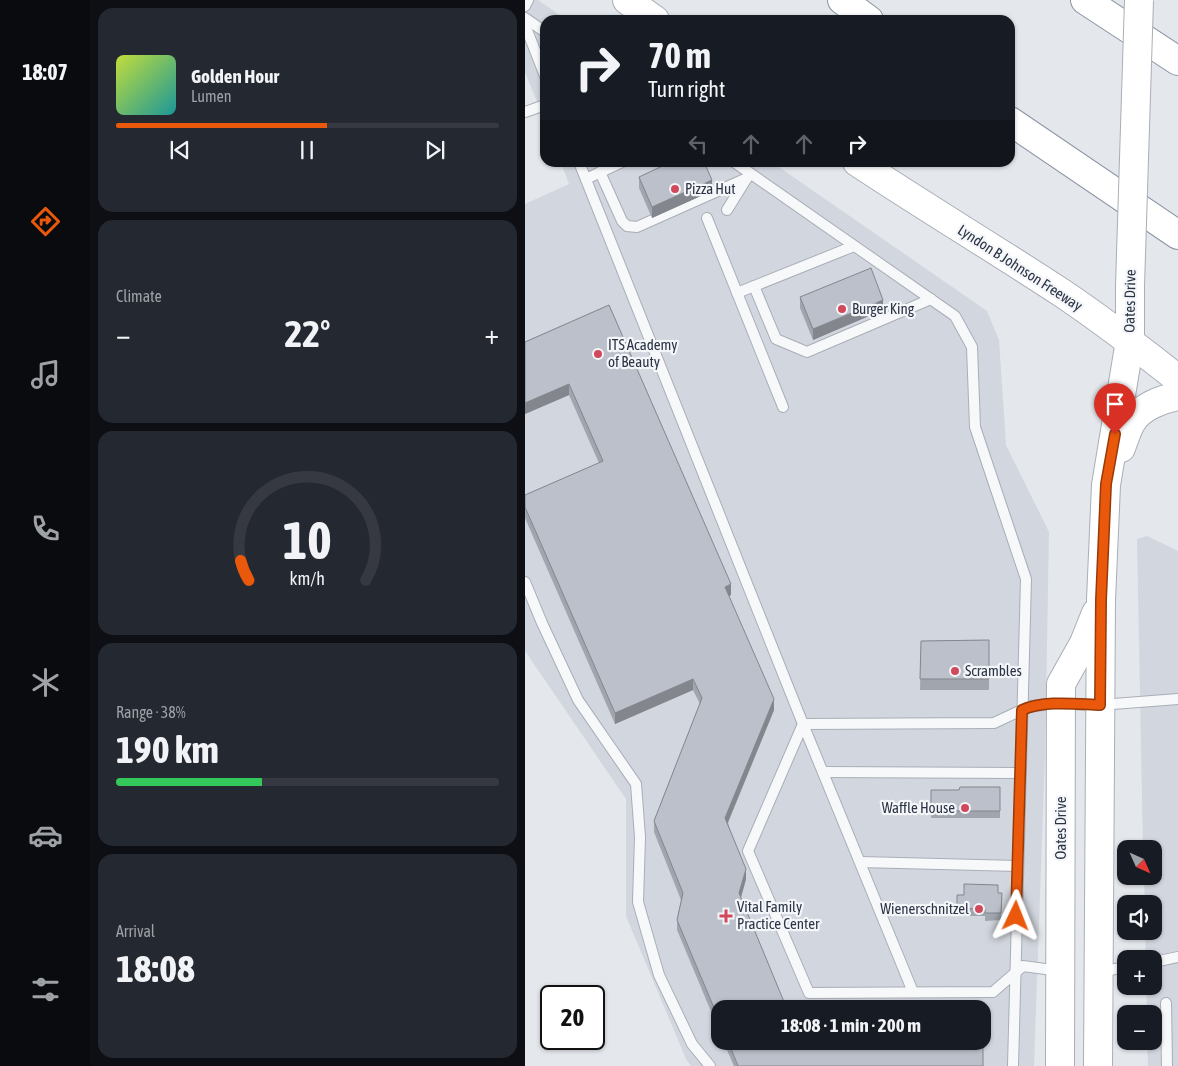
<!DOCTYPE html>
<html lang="en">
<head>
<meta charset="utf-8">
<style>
	:root { --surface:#171b24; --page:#242831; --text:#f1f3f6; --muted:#9ea1a6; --line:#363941; --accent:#ea580c }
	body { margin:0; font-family:"Asap Condensed",sans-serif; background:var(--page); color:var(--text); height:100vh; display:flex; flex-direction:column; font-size:19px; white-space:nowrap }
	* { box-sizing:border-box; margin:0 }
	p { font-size:16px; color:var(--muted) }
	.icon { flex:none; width:28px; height:28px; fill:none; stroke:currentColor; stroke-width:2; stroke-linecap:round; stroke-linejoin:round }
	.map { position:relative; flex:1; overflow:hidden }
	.side { display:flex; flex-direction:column; gap:8px; padding:8px; background:#0d0f14; width:435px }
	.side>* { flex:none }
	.hud { position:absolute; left:15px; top:15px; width:475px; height:152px; border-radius:15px; box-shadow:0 1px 4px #0004; background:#171b24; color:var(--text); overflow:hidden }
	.needle { width:32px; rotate:135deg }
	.tools { position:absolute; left:592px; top:840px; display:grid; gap:10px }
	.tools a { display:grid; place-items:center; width:45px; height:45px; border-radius:10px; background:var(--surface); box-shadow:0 1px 4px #0004; font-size:25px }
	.speed { position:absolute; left:15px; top:985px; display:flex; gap:10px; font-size:25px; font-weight:700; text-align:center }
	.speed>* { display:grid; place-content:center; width:65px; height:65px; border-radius:50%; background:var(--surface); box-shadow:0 1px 4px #0004; line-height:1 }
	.speed .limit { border:2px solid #111; border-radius:8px; background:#fff; color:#111 }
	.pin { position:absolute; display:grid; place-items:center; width:42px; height:42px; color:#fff; margin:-51px -21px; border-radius:50% 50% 50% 0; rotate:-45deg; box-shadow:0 0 5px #0007 }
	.pin .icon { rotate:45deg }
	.me { position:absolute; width:55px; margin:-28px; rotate:2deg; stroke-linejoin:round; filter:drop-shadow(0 0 4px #0008) }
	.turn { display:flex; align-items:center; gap:18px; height:105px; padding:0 25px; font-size:22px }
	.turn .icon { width:65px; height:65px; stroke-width:2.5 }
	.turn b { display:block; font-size:35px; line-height:42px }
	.lanes { display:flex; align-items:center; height:48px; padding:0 25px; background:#0003; justify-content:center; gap:25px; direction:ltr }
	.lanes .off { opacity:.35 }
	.big { font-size:38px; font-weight:700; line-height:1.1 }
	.side .widget { flex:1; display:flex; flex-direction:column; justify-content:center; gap:8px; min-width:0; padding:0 18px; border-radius:15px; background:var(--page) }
	.side .dial { align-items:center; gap:0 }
	.dial svg { height:130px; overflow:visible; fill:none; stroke:var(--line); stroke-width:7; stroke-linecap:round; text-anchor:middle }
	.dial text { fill:var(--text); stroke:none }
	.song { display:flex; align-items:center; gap:15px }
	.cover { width:60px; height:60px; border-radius:8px; background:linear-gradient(135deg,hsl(70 70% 55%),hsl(180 70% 35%)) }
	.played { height:5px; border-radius:2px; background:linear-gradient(90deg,var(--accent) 55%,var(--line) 55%) }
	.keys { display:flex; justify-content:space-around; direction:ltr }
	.heat { display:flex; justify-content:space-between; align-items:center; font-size:28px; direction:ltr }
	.charge { height:8px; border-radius:4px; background:linear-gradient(90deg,#34c759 38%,var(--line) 0) }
	.trip { position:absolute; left:186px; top:1000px; width:280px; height:50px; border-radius:15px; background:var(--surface); box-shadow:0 1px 4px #0004; font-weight:700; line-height:50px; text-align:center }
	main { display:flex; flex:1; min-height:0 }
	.tabs { display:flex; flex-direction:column; width:90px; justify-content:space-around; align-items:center; background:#090b0e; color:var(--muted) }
	.tabs .icon { width:35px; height:35px }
	.tabs .on { color:var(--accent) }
	.tabs b { font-size:22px; color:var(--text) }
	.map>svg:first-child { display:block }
</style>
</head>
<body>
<main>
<nav class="tabs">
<b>18:07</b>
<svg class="icon on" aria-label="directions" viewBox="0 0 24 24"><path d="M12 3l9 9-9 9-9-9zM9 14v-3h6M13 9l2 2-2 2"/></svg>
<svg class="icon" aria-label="music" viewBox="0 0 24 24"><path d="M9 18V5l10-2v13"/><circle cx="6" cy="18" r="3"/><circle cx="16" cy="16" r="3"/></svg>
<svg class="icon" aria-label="phone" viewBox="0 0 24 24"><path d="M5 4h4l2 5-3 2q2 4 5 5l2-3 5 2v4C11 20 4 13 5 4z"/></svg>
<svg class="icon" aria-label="climate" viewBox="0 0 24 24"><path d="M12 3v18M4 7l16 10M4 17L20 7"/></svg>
<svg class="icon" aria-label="car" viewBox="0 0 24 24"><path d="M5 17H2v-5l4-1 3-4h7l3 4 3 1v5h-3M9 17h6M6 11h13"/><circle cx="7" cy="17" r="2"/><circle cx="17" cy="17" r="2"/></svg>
<svg class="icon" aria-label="filters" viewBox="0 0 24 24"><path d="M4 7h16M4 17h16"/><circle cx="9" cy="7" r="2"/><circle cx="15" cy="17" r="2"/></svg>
</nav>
<section class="side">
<div class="widget">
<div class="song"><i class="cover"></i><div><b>Golden Hour</b><p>Lumen</p></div></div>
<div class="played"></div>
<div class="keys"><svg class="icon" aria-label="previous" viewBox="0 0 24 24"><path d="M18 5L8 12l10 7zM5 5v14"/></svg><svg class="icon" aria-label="pause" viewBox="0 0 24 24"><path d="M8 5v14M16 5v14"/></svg><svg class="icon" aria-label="next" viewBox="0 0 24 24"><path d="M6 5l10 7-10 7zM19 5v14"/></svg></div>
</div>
<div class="widget"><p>Climate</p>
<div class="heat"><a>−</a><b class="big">22°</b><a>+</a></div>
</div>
<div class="widget dial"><svg viewBox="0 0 100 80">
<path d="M14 69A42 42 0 1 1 86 69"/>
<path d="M14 69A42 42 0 0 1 9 57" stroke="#ea580c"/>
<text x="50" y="56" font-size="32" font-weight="700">10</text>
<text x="50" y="72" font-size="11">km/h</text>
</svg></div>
<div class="widget"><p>Range · 38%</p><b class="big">190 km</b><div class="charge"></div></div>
<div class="widget"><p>Arrival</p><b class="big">18:08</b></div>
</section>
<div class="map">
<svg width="653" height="1066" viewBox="0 0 653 1066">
	<rect width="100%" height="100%" fill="#e4e7ec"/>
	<g fill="#d2d6de" fill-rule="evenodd">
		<path d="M0 0H13L42 20H20V122L0 72Z"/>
		<path d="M36 163H248L462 311 474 340 481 445 524 532 520 754 509 1066H166L161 1059 101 916V799L0 651V204L44 184ZM195 1009H458V1041H195Z"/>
		<path d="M622 536 653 551V1066H623L622 1041H629V1014H622L621 986H629V959H621L620 931H629V904H620L619 876H629V849H618L612 539Z"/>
	</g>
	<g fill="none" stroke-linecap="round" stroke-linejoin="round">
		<g stroke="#a9aeb7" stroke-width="12">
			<g id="service">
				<path d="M0 6 3 0"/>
				<path d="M0 18 20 32"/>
				<path d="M0 25 20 76"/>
				<path d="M0 112 20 105"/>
				<path d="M54 162 278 724 388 992"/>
				<path d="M209 162 430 316 447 347 450 427 501 579 488 1066"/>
				<path d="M75 172 97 221 102 226 112 227 222 178"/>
				<path d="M61 179 97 162"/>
				<path d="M202 210 223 176"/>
				<path d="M182 218 258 407"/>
				<path d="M229 286 251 339 282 352 406 299"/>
				<path d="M212 293 329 246"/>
				<path d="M0 582 17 623 53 700 111 784 115 837 113 902 134 975 167 1044 185 1066"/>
				<path d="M298 772 495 773"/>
				<path d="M335 862 493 866"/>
				<path d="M629 962 653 957"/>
				<path d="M535 971 498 966 468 992 284 993 223 851 278 724 469 723 505 706 536 704 575 705 653 699"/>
				<path d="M574 972 601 967"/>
				<path d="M641 1003 642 1066"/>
			</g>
		</g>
		<g stroke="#a9aeb7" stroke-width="30">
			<g id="secondary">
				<path d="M102 0 130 20"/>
				<path d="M332 162C400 207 470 249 537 293 577 320 615 349 653 379"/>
				<path d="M596 448C599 440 602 430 606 423 615 407 637 399 653 396"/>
				<path d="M535 1066 536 684 559 643 571 613"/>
				<path d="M573 1066 576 600 581 485 605 341V286"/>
			</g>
		</g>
		<g stroke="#8b94a3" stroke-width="30">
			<g id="motorway">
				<path d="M317 0 344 20"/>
				<path d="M560 0 653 61"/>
				<path d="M485 121 653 235"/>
			</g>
		</g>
		<use href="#service" stroke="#f7f8fa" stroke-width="10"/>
		<use href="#secondary" stroke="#fff" stroke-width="28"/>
		<use href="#motorway" stroke="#fff" stroke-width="28"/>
		<g stroke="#a9aeb7" stroke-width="30" stroke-linecap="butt">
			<path id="secondary-bridge" d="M605 286 614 0"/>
		</g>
		<use href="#secondary-bridge" stroke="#fff" stroke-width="28"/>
	</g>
	<g fill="#a1a5ae">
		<path d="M114 177 187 191 127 218 114 188Z"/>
		<path d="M275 297 358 310 288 340 275 308Z"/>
		<path d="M84 305 206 595 204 596 249 710 203 823 221 879 216 898 195 1009V1033L152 930V920L156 900 129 832V821L175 704 168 690 90 724 0 518V495L74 463 44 395 0 414V342Z"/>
		<path d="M464 640V690H395L396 641Z"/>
		<path d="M475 787V818H406V790H434Z"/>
		<path d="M473 893H477L476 920 460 921V916H432V895Z"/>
		<path d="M198 1041H458V1066H209Z"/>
	</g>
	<g fill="#83868d">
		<path d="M187 180V191L127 218V207Z"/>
		<path d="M358 300V310L288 340V329Z"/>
		<path d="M44 384V395L0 414V403Z"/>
		<path d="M206 584V595L200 598V587Z"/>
		<path d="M168 679V690L90 724V713Z"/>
		<path d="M249 699V710L200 829V818Z"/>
		<path d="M221 869V879L214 904V893Z"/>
	</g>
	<g fill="#bbc0ca" stroke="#83868d">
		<path d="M146 162H179L187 180 127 207 114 177Z"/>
		<path d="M346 268 358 300 288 329 275 297Z"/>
		<path d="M84 305 206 584 200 587 249 699 200 818 221 869 214 893 262 1009H195V1022L152 920 158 893 129 821 177 698 168 679 90 713 0 507V495L78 461 44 384 0 403V342Z"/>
		<path d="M464 640V679H395L396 641Z"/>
		<path d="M435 787H475V811H406V790H434Z"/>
		<path d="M439 884 473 885V893H477L476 913H460V909L432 908V895H439Z"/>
		<path d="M458 1012V1066H213L203 1041H458Z"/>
	</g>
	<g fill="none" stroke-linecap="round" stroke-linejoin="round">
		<g stroke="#983908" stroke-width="12">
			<path id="route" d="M491 916 497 710C519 700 550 704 575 705L576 600 581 484 590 434"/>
		</g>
		<use href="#route" stroke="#ea580c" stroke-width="9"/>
	</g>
	<g fill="#d1495b" stroke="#f4f6f9" stroke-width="2">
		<circle cx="150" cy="189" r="5"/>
		<circle cx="317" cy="309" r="5"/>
		<circle cx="73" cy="354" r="5"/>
		<circle cx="430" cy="671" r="5"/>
		<circle cx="440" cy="808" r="5"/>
		<circle cx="454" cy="909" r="5"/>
		<path d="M198.5 908.5h5v5h5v5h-5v5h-5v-5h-5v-5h5z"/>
	</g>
	<g text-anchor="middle" stroke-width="4.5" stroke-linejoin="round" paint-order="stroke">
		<g font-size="15" fill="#2b3445" stroke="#f4f6f9" text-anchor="start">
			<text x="160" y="194">Pizza Hut</text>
			<text x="327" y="314">Burger King</text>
			<text x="83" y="350">ITS Academy<tspan x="83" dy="17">of Beauty</tspan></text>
			<text x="440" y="676">Scrambles</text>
			<text x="430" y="813" text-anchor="end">Waffle House</text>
			<text x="212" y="912">Vital Family<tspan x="212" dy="17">Practice Center</tspan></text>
			<text x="444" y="914" text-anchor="end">Wienerschnitzel</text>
		</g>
		<g font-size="15" fill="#2b3445" stroke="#f4f6f9">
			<text transform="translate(495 268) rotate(33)" y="5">Lyndon B Johnson Freeway</text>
			<text transform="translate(605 301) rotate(-89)" y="5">Oates Drive</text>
			<text transform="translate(536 828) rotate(-90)" y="5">Oates Drive</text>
		</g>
	</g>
</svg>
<div class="tools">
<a><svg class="needle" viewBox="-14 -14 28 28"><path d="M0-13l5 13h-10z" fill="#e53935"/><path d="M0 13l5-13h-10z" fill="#9ea1a6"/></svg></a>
<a><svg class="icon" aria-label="sound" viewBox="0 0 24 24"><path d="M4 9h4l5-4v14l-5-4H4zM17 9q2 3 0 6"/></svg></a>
<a>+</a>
<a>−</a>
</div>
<div class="speed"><div class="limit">20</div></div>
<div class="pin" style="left:590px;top:434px;background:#d93025"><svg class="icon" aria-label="arrive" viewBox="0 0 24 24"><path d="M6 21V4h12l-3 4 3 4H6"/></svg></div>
<svg class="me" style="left:491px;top:916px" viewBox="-20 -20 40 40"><path d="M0-17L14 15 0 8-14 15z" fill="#ea580c" stroke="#fff" stroke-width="4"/></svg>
<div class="trip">18:08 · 1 min · 200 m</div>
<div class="hud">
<div class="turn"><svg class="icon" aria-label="right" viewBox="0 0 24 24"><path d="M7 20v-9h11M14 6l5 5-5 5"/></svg><div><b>70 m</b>Turn right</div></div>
<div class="lanes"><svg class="icon off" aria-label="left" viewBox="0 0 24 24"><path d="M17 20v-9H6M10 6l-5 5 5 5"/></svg><svg class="icon off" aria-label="ahead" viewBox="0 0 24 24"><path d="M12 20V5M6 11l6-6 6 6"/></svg><svg class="icon off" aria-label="ahead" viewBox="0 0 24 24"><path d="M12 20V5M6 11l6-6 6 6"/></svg><svg class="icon" aria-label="right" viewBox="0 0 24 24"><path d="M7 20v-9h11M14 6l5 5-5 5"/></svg></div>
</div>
</div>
</main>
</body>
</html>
